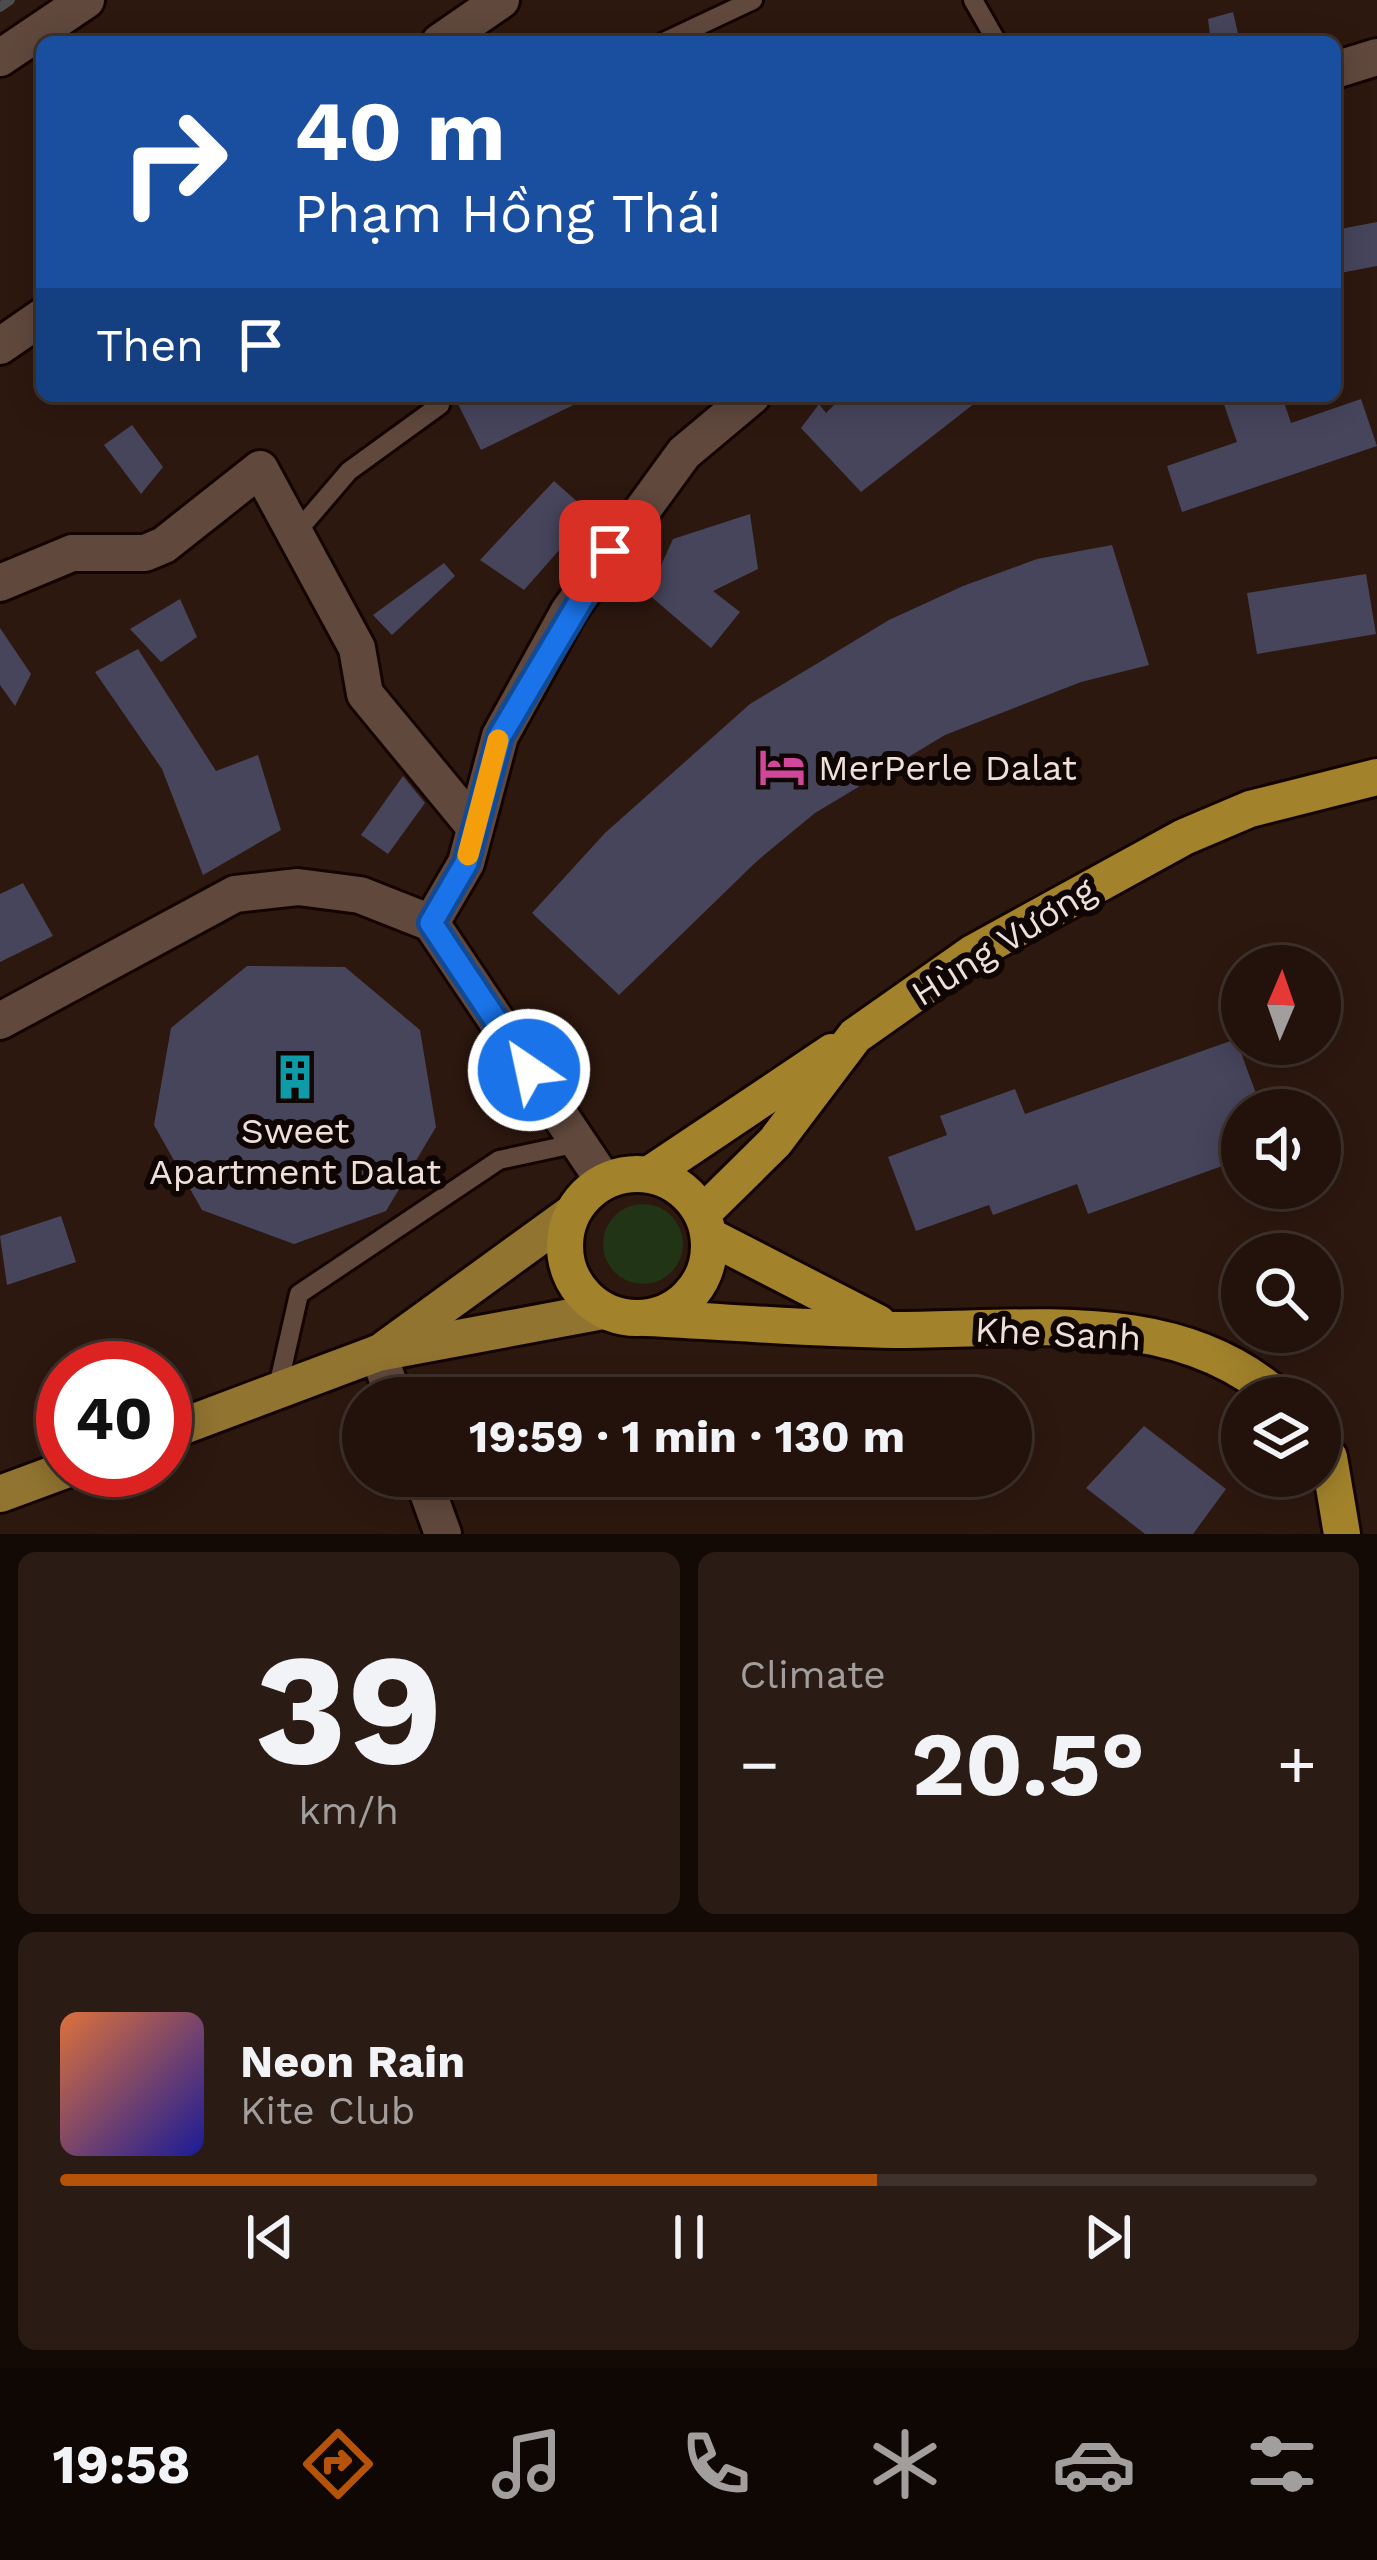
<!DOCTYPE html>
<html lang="en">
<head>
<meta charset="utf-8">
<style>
	:root { --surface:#22120b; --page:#2a1b14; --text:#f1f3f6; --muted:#a29e9d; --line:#3f322c; --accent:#b45309 }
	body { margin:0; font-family:"Work Sans",sans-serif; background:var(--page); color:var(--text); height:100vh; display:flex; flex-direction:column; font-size:45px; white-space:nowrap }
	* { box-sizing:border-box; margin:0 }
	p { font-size:39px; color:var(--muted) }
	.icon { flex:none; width:66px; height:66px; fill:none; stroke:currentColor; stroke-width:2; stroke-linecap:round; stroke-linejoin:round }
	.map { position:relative; height:1534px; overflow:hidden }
	.sheet { display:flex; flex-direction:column; gap:18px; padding:18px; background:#130a06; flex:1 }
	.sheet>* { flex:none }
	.hud { position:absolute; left:36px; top:36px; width:1305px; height:366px; border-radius:18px; box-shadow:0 6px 30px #0003,0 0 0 3px var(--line); background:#1a4fa0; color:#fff; overflow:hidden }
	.needle { width:78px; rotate:2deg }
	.tools { position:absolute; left:1221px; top:945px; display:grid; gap:24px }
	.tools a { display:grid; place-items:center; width:120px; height:120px; border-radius:50%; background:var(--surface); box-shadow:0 6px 30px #0003,0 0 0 3px var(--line); font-size:60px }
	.speed { position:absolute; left:36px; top:1341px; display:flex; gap:24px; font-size:60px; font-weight:700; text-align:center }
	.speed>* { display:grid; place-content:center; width:156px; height:156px; border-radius:50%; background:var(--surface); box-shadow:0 6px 30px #0003,0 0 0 3px var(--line); line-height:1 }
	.speed .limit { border:18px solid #d22; background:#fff; color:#111 }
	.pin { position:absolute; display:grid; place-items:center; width:102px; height:102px; color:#fff; margin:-51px; border-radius:24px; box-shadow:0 6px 18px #0006 }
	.me { position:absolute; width:132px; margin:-66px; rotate:326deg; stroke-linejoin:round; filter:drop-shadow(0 0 9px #0008) }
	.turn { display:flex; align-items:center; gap:42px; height:252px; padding:0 60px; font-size:54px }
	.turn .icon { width:156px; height:156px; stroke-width:2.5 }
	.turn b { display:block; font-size:84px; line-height:102px }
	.then { display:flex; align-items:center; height:114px; padding:0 60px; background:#0003; gap:24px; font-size:45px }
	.big { font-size:90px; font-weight:700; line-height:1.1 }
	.sheet .card { flex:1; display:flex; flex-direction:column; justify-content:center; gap:18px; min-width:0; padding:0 42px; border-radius:18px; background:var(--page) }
	.sheet .dial { align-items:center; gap:0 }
	.dial b { font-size:156px; line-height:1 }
	.song { display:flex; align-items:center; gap:36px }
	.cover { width:144px; height:144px; border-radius:18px; background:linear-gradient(135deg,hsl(20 70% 55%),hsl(240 70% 35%)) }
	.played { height:12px; border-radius:6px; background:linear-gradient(90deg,var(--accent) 65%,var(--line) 65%) }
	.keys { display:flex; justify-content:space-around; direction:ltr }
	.heat { display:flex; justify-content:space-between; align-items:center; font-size:66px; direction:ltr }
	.sheet .tiles { flex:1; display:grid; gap:18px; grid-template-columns:1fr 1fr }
	.card:last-child { grid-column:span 2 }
	.trip { position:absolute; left:342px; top:1377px; width:690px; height:120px; border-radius:60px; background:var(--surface); box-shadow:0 6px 30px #0003,0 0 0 3px var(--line); font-weight:700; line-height:120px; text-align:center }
	.menu { display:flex; height:192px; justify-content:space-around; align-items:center; background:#0e0704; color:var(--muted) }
	.menu .icon { width:84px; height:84px }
	.menu .active { color:var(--accent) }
	.menu b { font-size:54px; color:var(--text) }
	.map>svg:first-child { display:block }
</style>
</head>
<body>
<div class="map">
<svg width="1377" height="1534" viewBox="0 0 1377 1534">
	<rect width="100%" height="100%" fill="#2d180f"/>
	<circle fill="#213416" cx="643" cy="1244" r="40"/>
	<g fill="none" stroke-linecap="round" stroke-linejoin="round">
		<path stroke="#4a4d4b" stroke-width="10" d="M0 7 10 0"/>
	</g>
	<g fill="#46455c">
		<path d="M1233 12 1240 42H1211L1208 19Z"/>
		<path d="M1377 222V266L1335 274V230Z"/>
		<path d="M454 396H592L481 450Z"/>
		<path d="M843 396H984L861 492 801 428 819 404 826 413Z"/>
		<path d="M1221 396H1282L1291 423 1361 399 1377 446 1182 512 1167 466 1237 442Z"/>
		<path d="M132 425 163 467 141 494 104 445Z"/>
		<path d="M554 481 591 514 524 590 480 560Z"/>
		<path d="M750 514 758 569 713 591 740 612 711 648 648 594 673 539Z"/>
		<path d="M1112 545 1149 665 1081 682 945 735 815 813 757 861 619 995 532 913 605 833 750 704 889 620 963 586 1037 559Z"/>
		<path d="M444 563 455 576 392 635 373 615Z"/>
		<path d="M1366 574 1376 634 1257 654 1247 593Z"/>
		<path d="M180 599 197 637 161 662 130 629Z"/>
		<path d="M0 628 31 674 15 706 0 685Z"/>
		<path d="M138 649 216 771 258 755 281 830 203 875 162 769 95 672Z"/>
		<path d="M403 776 425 803 388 854 361 835Z"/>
		<path d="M23 883 53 936 0 962V894Z"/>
		<path d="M247 966 345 967 420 1030 436 1127 386 1211 294 1244 202 1210 154 1125 171 1028Z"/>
		<path d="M1236 1039 1262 1110H1242V1159L1088 1214 1077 1184 993 1215 989 1205 916 1231 888 1157 947 1135 940 1116 1015 1089 1025 1114Z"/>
		<path d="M61 1216 76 1262 7 1285 0 1236Z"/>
		<path d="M1144 1426 1226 1489 1193 1534H1145L1086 1488Z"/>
	</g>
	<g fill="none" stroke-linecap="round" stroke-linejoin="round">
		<g stroke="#140400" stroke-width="24">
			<g id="service">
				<path d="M973 0 997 42"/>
				<path d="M664 42 753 0"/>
				<path d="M295 534 349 471 440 405 431 396"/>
				<path d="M277 1391 299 1294 499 1160 578 1143"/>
			</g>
		</g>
		<g stroke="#140400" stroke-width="42">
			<g id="minor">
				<path d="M440 42 501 0"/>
				<path d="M0 58 86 0"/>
				<path d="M1335 70 1377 57"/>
				<path d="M0 346 42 317"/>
				<path d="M0 583 72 553H145L164 545 260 469 357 648 365 694 473 825"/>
				<path d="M431 923 466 863 500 736 569 611 684 453 752 396"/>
				<path d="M378 1353 394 1398"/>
				<path d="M422 1476 443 1534"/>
			</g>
		</g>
		<g stroke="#140400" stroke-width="42">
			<path id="tertiary" d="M0 1021 235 894 298 887 360 895 431 923 604 1181"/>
		</g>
		<g stroke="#140400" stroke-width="42">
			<g id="primary">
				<path d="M386 1348 572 1213"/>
				<path d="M165 1433 378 1353 603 1311"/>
				<path d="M0 1494 65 1470"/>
			</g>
		</g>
		<g stroke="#140400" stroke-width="42">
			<g id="trunk">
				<circle cx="637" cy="1246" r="72"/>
				<path d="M650 1174 832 1052"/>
				<path d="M702 1214 775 1142 855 1036 973 953 1184 837 1250 809 1377 777"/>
				<path d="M709 1236 878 1323"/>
				<path d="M647 1318C729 1322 812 1329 894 1330 1023 1331 1174 1304 1279 1398"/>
				<path d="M1320 1447 1329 1457 1342 1534"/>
			</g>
		</g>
		<use href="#service" stroke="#60483d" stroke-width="18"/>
		<use href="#minor" stroke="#60483d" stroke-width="36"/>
		<use href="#tertiary" stroke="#60483d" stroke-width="36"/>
		<use href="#primary" stroke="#917430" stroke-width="36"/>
		<use href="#trunk" stroke="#a2832c" stroke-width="36"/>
	</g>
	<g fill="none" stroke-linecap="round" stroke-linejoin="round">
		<g stroke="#114b97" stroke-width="30">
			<path id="route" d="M529 1070 431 923 466 863 500 736 610 551"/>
		</g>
		<use href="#route" stroke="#1a73e8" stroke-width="21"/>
		<path stroke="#f59e0b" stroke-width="21" d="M468 855 498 740"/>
	</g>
	<defs>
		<g id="hotel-bare" transform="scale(3.6)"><path d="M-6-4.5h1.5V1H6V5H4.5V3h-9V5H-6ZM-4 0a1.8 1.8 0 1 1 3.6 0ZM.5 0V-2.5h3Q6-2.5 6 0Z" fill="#d1479c" stroke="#0f0604" stroke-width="2.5" paint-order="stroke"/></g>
		<g id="building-bare" transform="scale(3.6)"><path d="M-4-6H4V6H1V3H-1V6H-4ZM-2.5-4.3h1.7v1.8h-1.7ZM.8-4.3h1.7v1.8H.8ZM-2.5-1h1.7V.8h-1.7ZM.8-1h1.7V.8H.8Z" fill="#0f9aa8" stroke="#0f0604" stroke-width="2.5" paint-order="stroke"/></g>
	</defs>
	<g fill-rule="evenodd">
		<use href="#hotel-bare" x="782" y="767"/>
		<use href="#building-bare" x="295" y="1077"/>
	</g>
	<g text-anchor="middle" stroke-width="12" stroke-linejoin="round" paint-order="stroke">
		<g font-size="36" fill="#efdfd9" stroke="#0f0604" text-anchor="start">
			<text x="818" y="780">MerPerle Dalat</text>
			<text x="295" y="1143" text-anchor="middle">Sweet<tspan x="295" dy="41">Apartment Dalat</tspan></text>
		</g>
		<g font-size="36" fill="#efdfd9" stroke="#0f0604">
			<text transform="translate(1003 941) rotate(-32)" y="13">Hùng Vương</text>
			<text transform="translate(1058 1333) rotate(3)" y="13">Khe Sanh</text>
		</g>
	</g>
</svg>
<div class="tools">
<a><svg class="needle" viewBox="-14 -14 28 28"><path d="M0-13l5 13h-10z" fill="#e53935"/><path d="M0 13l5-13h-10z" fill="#a29e9d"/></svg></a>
<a><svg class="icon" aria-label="sound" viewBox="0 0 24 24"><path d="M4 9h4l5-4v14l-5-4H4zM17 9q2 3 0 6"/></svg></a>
<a><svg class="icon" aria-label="search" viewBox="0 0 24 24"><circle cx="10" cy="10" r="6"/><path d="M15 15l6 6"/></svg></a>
<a><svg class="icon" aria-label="layers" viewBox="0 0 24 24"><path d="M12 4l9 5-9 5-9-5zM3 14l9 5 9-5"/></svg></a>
</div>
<div class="speed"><div class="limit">40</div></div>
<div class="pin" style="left:610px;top:551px;background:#d93025"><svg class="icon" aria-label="arrive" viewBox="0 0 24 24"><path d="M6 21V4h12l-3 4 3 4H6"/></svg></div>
<svg class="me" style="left:529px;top:1070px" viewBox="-20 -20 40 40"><circle r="17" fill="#1a73e8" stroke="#fff" stroke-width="3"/><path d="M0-11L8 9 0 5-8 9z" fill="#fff"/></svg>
<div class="trip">19:59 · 1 min · 130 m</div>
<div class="hud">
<div class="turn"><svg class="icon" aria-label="right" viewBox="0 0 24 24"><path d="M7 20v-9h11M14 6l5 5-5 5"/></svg><div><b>40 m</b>Phạm Hồng Thái</div></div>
<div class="then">Then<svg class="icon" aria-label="arrive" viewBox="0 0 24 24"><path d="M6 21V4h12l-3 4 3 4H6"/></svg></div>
</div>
</div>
<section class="sheet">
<div class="tiles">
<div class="card dial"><b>39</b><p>km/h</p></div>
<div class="card"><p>Climate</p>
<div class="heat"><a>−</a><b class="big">20.5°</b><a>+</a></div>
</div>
<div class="card">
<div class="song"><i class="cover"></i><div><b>Neon Rain</b><p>Kite Club</p></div></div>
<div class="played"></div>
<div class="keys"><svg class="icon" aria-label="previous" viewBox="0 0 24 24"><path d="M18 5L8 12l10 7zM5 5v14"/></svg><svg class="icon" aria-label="pause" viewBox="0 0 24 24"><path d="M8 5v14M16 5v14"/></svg><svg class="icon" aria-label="next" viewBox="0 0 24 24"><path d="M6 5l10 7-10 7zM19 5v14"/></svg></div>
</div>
</div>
</section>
<nav class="menu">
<b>19:58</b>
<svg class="icon active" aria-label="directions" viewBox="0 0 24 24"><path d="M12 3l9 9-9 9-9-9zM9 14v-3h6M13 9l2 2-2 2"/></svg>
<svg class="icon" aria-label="music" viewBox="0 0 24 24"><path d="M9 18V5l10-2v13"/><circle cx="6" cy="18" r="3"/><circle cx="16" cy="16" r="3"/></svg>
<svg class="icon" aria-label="phone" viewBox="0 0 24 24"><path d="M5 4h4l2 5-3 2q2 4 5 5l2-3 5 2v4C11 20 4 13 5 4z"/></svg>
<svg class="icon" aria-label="climate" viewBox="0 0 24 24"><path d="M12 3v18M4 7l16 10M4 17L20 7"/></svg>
<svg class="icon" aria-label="car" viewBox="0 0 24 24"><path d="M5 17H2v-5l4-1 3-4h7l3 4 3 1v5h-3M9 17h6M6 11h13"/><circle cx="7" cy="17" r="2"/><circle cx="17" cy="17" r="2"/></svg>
<svg class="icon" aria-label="filters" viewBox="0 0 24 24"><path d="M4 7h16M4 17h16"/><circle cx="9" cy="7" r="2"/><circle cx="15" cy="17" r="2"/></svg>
</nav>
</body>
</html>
